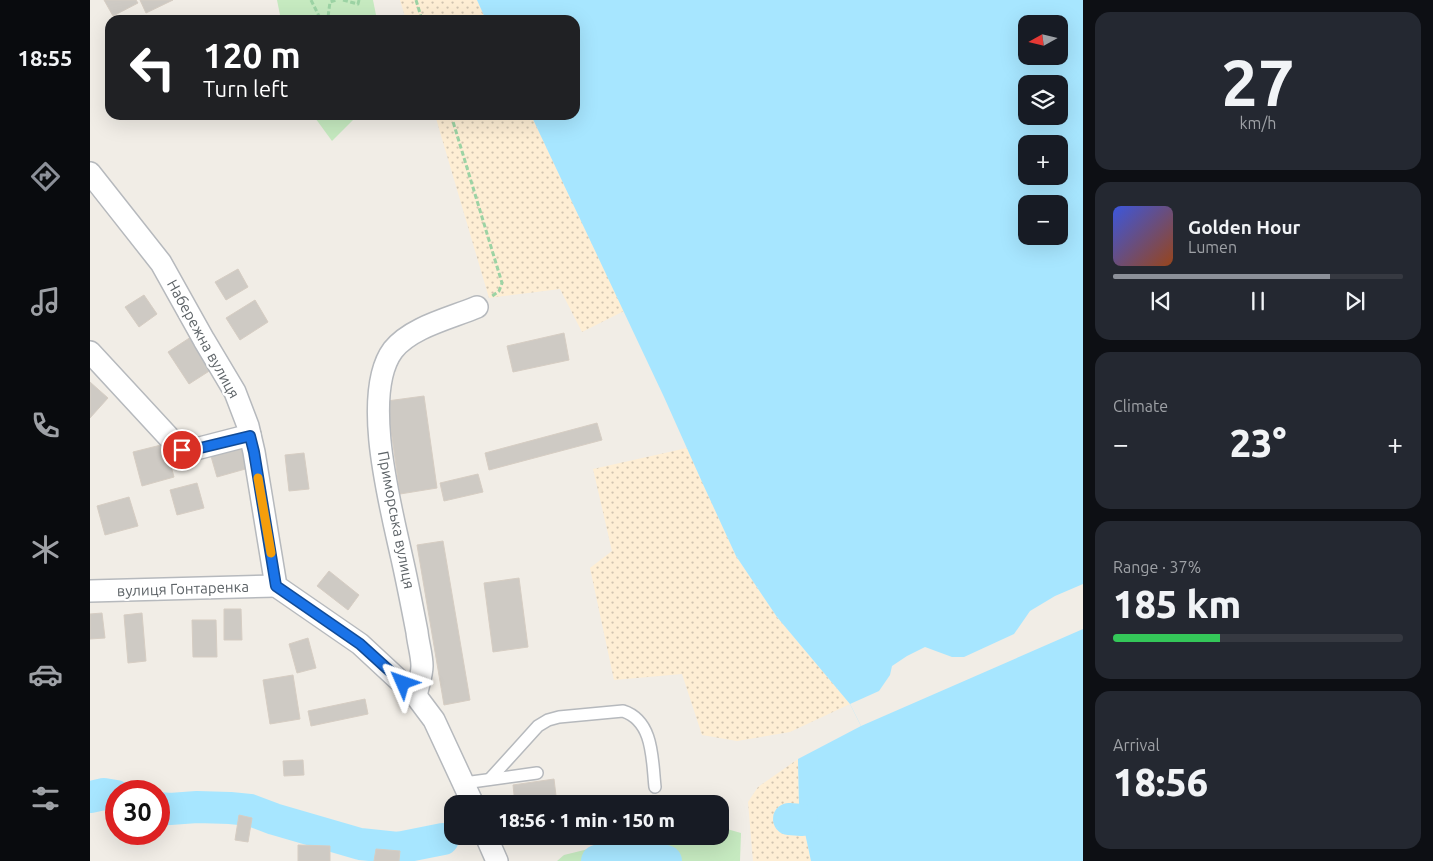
<!DOCTYPE html>
<html lang="en">
<head>
<meta charset="utf-8">
<style>
	:root { --surface:#171b24; --page:#242831; --text:#f1f3f6; --muted:#9ea1a6; --line:#363941; --accent:#8c9099 }
	body { margin:0; font-family:Ubuntu,sans-serif; background:var(--page); color:var(--text); height:100vh; display:flex; flex-direction:column; font-size:19px; white-space:nowrap }
	* { box-sizing:border-box; margin:0 }
	p { font-size:16px; color:var(--muted) }
	.icon { flex:none; width:28px; height:28px; fill:none; stroke:currentColor; stroke-width:2; stroke-linecap:round; stroke-linejoin:round }
	.map { position:relative; flex:1; overflow:hidden }
	.side { display:flex; flex-direction:column; gap:12px; padding:12px; background:#0d0f14; width:350px }
	.side>* { flex:none }
	.hud { position:absolute; left:15px; top:15px; width:475px; height:105px; border-radius:15px; box-shadow:0 5px 20px #0002; background:#202124; color:#fff; overflow:hidden }
	.needle { width:32px; rotate:262deg }
	.tools { position:absolute; left:928px; top:15px; display:grid; gap:10px }
	.tools a { display:grid; place-items:center; width:50px; height:50px; border-radius:10px; background:var(--surface); box-shadow:0 5px 20px #0002; font-size:25px }
	.speed { position:absolute; left:15px; top:780px; display:flex; gap:10px; font-size:25px; font-weight:700; text-align:center }
	.speed>* { display:grid; place-content:center; width:65px; height:65px; border-radius:50%; background:var(--surface); box-shadow:0 5px 20px #0002; line-height:1 }
	.speed .limit { border:8px solid #d22; background:#fff; color:#111 }
	.pin { position:absolute; display:grid; place-items:center; width:42px; height:42px; color:#fff; margin:-21px; border:2px solid #fff; border-radius:50%; box-shadow:0 1px 5px #0007 }
	.me { position:absolute; width:55px; margin:-28px; rotate:313deg; stroke-linejoin:round; filter:drop-shadow(0 0 4px #0008) }
	.turn { display:flex; align-items:center; gap:18px; height:105px; padding:0 15px; font-size:22px }
	.turn .icon { width:65px; height:65px; stroke-width:2.5 }
	.turn b { display:block; font-size:35px; line-height:42px }
	.big { font-size:38px; font-weight:800; line-height:1.1 }
	.side .tile { flex:1; display:flex; flex-direction:column; justify-content:center; gap:8px; min-width:0; padding:0 18px; border-radius:15px; background:var(--page) }
	.side .dial { align-items:center; gap:0 }
	.dial b { font-size:65px; line-height:1 }
	.song { display:flex; align-items:center; gap:15px }
	.cover { width:60px; height:60px; border-radius:8px; background:linear-gradient(135deg,hsl(230 70% 55%),hsl(20 70% 35%)) }
	.played { height:5px; border-radius:2px; background:linear-gradient(90deg,var(--accent) 75%,var(--line) 75%) }
	.keys { display:flex; justify-content:space-around; direction:ltr }
	.heat { display:flex; justify-content:space-between; align-items:center; font-size:28px; direction:ltr }
	.charge { height:8px; border-radius:4px; background:linear-gradient(90deg,#34c759 37%,var(--line) 0) }
	.trip { position:absolute; left:354px; top:795px; width:285px; height:50px; border-radius:15px; background:var(--surface); box-shadow:0 5px 20px #0002; font-weight:800; line-height:50px; text-align:center }
	main { display:flex; flex:1; min-height:0 }
	.menu { display:flex; flex-direction:column; width:90px; justify-content:space-around; align-items:center; background:#090b0e; color:var(--muted) }
	.menu .icon { width:35px; height:35px }
	.menu .on { color:var(--accent) }
	.menu b { font-size:22px; color:var(--text) }
	.map>svg:first-child { display:block }
</style>
</head>
<body>
<main>
<nav class="menu">
<b>18:55</b>
<svg class="icon on" aria-label="directions" viewBox="0 0 24 24"><path d="M12 3l9 9-9 9-9-9zM9 14v-3h6M13 9l2 2-2 2"/></svg>
<svg class="icon" aria-label="music" viewBox="0 0 24 24"><path d="M9 18V5l10-2v13"/><circle cx="6" cy="18" r="3"/><circle cx="16" cy="16" r="3"/></svg>
<svg class="icon" aria-label="phone" viewBox="0 0 24 24"><path d="M5 4h4l2 5-3 2q2 4 5 5l2-3 5 2v4C11 20 4 13 5 4z"/></svg>
<svg class="icon" aria-label="climate" viewBox="0 0 24 24"><path d="M12 3v18M4 7l16 10M4 17L20 7"/></svg>
<svg class="icon" aria-label="car" viewBox="0 0 24 24"><path d="M5 17H2v-5l4-1 3-4h7l3 4 3 1v5h-3M9 17h6M6 11h13"/><circle cx="7" cy="17" r="2"/><circle cx="17" cy="17" r="2"/></svg>
<svg class="icon" aria-label="filters" viewBox="0 0 24 24"><path d="M4 7h16M4 17h16"/><circle cx="9" cy="7" r="2"/><circle cx="15" cy="17" r="2"/></svg>
</nav>
<div class="map">
<svg width="993" height="861" viewBox="0 0 993 861">
	<defs>
		<pattern id="sand-dots" width="8" height="8" patternUnits="userSpaceOnUse" patternTransform="scale(1.25)"><rect width="8" height="8" fill="#feeed4"/><path d="M2 2h.1M6 6h.1" fill="none" stroke="#d1c4b0" stroke-width="1.8" stroke-linecap="round"/></pattern>
	</defs>
	<rect width="100%" height="100%" fill="#f1ede6"/>
	<g fill="#c6eac0">
		<path d="M187 0H283L287 20H191Z"/>
		<path d="M223 115H268L242 141Z"/>
		<path d="M630 827 651 833 650 861H467L474 855 551 836H630Z"/>
	</g>
	<g fill="url(#sand-dots)">
		<path d="M310 0H387L396 20H316Z"/>
		<path d="M345 115H441L534 311 492 332 470 289 399 298Z"/>
		<path d="M597 448 646 556 687 617 760 704 700 732 647 741 612 735 592 674 524 680 500 568 522 551 503 469Z"/>
		<path d="M708 759 709 805 721 861H663L658 802 668 787Z"/>
	</g>
	<path fill="#a7e6ff" fill-rule="evenodd" d="M387 0H993V861H721L709 805 708 759 771 726 760 704 687 617 646 556 612 482 574 397 441 115H485V20H396ZM936 24H969V56H936ZM936 84H969V116H936ZM936 144H969V176H936ZM936 204H969V236H936Z"/>
	<path fill="#f1ede6" d="M993 584V629L771 726 760 704 789 691 800 675 802 666 817 656 835 647 862 657H874L924 634 940 611 965 596Z"/>
	<g fill="none" stroke-linecap="round" stroke-linejoin="round">
		<g stroke="#a7e6ff" stroke-width="32">
			<path d="M0 797 14 794 26 796"/>
			<path d="M69 808 80 809 107 807 140 808 160 810 184 819 270 844 308 848 353 839"/>
			<path d="M699 819 712 820"/>
			<path d="M507 861C530 851 552 854 576 861"/>
		</g>
	</g>
	<g fill="#cecac4" stroke="#d6cdc3">
		<path d="M14 0H46L48 3 23 16Z"/>
		<path d="M50 0H83L56 13Z"/>
		<path d="M148 269 158 287 136 300 125 282Z"/>
		<path d="M54 295 67 314 49 327 35 307Z"/>
		<path d="M165 300 178 322 150 340 136 318Z"/>
		<path d="M474 333 479 360 423 372 417 346Z"/>
		<path d="M104 335 124 368 99 384 78 352Z"/>
		<path d="M0 382 18 398 0 418Z"/>
		<path d="M334 396 347 488 310 494 297 401Z"/>
		<path d="M507 423 512 440 399 470 395 453Z"/>
		<path d="M75 444 84 477 52 486 43 452Z"/>
		<path d="M152 444 159 468 127 477 120 453Z"/>
		<path d="M214 453 219 489 199 491 195 455Z"/>
		<path d="M388 474 393 492 354 501 350 483Z"/>
		<path d="M107 483 114 508 87 515 80 490Z"/>
		<path d="M39 497 48 526 15 535 7 506Z"/>
		<path d="M353 541 380 700 354 705 327 545Z"/>
		<path d="M239 571 269 595 258 610 227 586Z"/>
		<path d="M429 578 438 647 403 652 394 583Z"/>
		<path d="M134 609H151L152 640H134Z"/>
		<path d="M12 613 15 638 0 639V614Z"/>
		<path d="M52 613 56 661 38 663 34 615Z"/>
		<path d="M102 620H126L127 657H103Z"/>
		<path d="M218 638 226 668 207 673 199 644Z"/>
		<path d="M203 675 210 719 180 724 173 680Z"/>
		<path d="M275 699 278 714 221 726 218 711Z"/>
		<path d="M213 760 214 775 194 776 193 761Z"/>
		<path d="M464 779 467 804H425L423 785Z"/>
		<path d="M149 815 162 818 158 842 145 840Z"/>
		<path d="M208 845 240 846V861H208Z"/>
		<path d="M286 849 310 851 309 861H284Z"/>
	</g>
	<g fill="none" stroke-linecap="round" stroke-linejoin="round">
		<g stroke="#b6b9bd" stroke-width="14">
			<g id="service">
				<path d="M400 779 448 726 458 720 469 717 533 711C564 721 562 760 565 787"/>
				<path d="M374 783 447 773"/>
			</g>
		</g>
		<g stroke="#b6b9bd" stroke-width="24">
			<g id="minor">
				<path d="M0 173 71 263 114 340 145 392 158 426 164 452 186 586 270 644 326 696 344 720 383 804"/>
				<path d="M0 352 86 445 93 450H102L160 435"/>
				<path d="M0 591 186 586"/>
				<path d="M326 696C328 686 332 675 332 666 332 655 328 643 327 632 322 606 317 580 311 554 300 504 271 393 303 350 321 327 361 318 387 307"/>
				<path d="M396 836 407 861"/>
			</g>
		</g>
		<g stroke="#9cd3a4" stroke-width="3" stroke-dasharray="5 2.5" stroke-linecap="butt">
			<path d="M221 0 231 20"/>
			<path d="M253 0 268 4 269 0"/>
			<path d="M326 0 332 20"/>
			<path d="M232 20 238 17 240 2 246 0"/>
			<path d="M361 115 412 283 409 291 401 297"/>
		</g>
		<use href="#service" stroke="#fff" stroke-width="11"/>
		<use href="#minor" stroke="#fff" stroke-width="21"/>
	</g>
	<g fill="none" stroke-linecap="round" stroke-linejoin="round">
		<g stroke="#114b97" stroke-width="12">
			<path id="route" d="M92 450H102L160 436 164 452 186 586 270 644 313 683"/>
		</g>
		<use href="#route" stroke="#1a73e8" stroke-width="9"/>
		<path stroke="#f59e0b" stroke-width="9" d="M168 478 181 553"/>
	</g>
	<g text-anchor="middle" stroke-width="4.5" stroke-linejoin="round" paint-order="stroke">
		<g font-size="15" fill="#5d6367" stroke="#fff">
			<text transform="translate(113 339) rotate(61)" y="5">Набережна вулиця</text>
			<text transform="translate(306 520) rotate(79)" y="5">Приморська вулиця</text>
			<text transform="translate(93 589) rotate(-2)" y="5">вулиця Гонтаренка</text>
		</g>
	</g>
</svg>
<div class="tools">
<a><svg class="needle" viewBox="-14 -14 28 28"><path d="M0-13l5 13h-10z" fill="#e53935"/><path d="M0 13l5-13h-10z" fill="#9ea1a6"/></svg></a>
<a><svg class="icon" aria-label="layers" viewBox="0 0 24 24"><path d="M12 4l9 5-9 5-9-5zM3 14l9 5 9-5"/></svg></a>
<a>+</a>
<a>−</a>
</div>
<div class="speed"><div class="limit">30</div></div>
<div class="pin" style="left:92px;top:450px;background:#d93025"><svg class="icon" aria-label="arrive" viewBox="0 0 24 24"><path d="M6 21V4h12l-3 4 3 4H6"/></svg></div>
<svg class="me" style="left:313px;top:683px" viewBox="-20 -20 40 40"><path d="M0-17L14 15 0 8-14 15z" fill="#1a73e8" stroke="#fff" stroke-width="4"/></svg>
<div class="trip">18:56 · 1 min · 150 m</div>
<div class="hud">
<div class="turn"><svg class="icon" aria-label="left" viewBox="0 0 24 24"><path d="M17 20v-9H6M10 6l-5 5 5 5"/></svg><div><b>120 m</b>Turn left</div></div>
</div>
</div>
<section class="side">
<div class="tile dial"><b>27</b><p>km/h</p></div>
<div class="tile">
<div class="song"><i class="cover"></i><div><b>Golden Hour</b><p>Lumen</p></div></div>
<div class="played"></div>
<div class="keys"><svg class="icon" aria-label="previous" viewBox="0 0 24 24"><path d="M18 5L8 12l10 7zM5 5v14"/></svg><svg class="icon" aria-label="pause" viewBox="0 0 24 24"><path d="M8 5v14M16 5v14"/></svg><svg class="icon" aria-label="next" viewBox="0 0 24 24"><path d="M6 5l10 7-10 7zM19 5v14"/></svg></div>
</div>
<div class="tile"><p>Climate</p>
<div class="heat"><a>−</a><b class="big">23°</b><a>+</a></div>
</div>
<div class="tile"><p>Range · 37%</p><b class="big">185 km</b><div class="charge"></div></div>
<div class="tile"><p>Arrival</p><b class="big">18:56</b></div>
</section>
</main>
</body>
</html>
